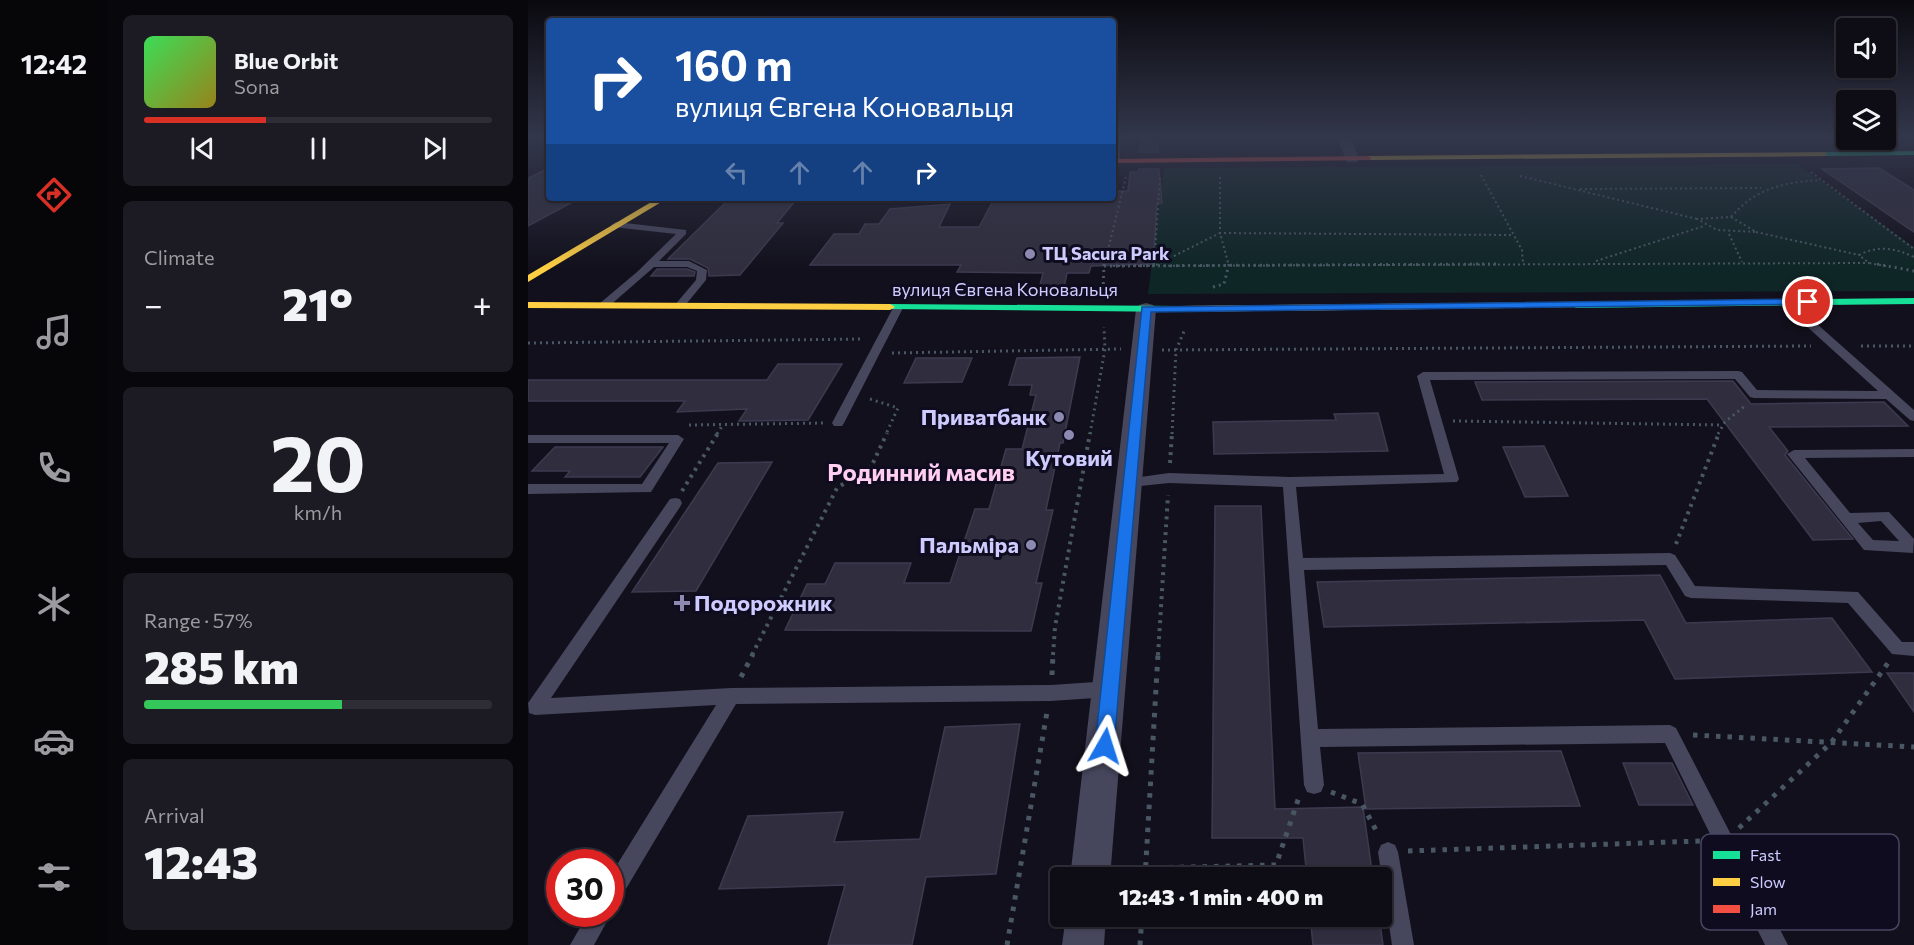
<!DOCTYPE html>
<html lang="en">
<head>
<meta charset="utf-8">
<style>
	:root { --surface:#0e0c15; --page:#1c1a22; --text:#f1f3f6; --muted:#9b9ba0; --line:#2e2c34; --accent:#d93025 }
	body { margin:0; font-family:Commissioner,sans-serif; background:var(--page); color:var(--text); height:100vh; display:flex; flex-direction:column; font-size:22px; white-space:nowrap }
	* { box-sizing:border-box; margin:0 }
	p { font-size:20px; color:var(--muted) }
	.icon { flex:none; width:33px; height:33px; fill:none; stroke:currentColor; stroke-width:2; stroke-linecap:round; stroke-linejoin:round }
	.map { position:relative; flex:1; overflow:hidden }
	.sheet { display:flex; flex-direction:column; gap:15px; padding:15px; background:#08070c; width:420px }
	.sheet>* { flex:none }
	.top-card { position:absolute; left:18px; top:18px; width:570px; height:183px; border-radius:6px; box-shadow:0 2px 4px #0004,0 0 0 2px var(--line); background:#1a4fa0; color:#fff; overflow:hidden }
	.buttons { position:absolute; left:1308px; top:18px; display:grid; gap:12px }
	.buttons a { display:grid; place-items:center; width:60px; height:60px; border-radius:6px; background:var(--surface); box-shadow:0 2px 4px #0004,0 0 0 2px var(--line); font-size:30px }
	.speed { position:absolute; left:18px; top:849px; display:flex; gap:12px; font-size:30px; font-weight:700; text-align:center }
	.speed>* { display:grid; place-content:center; width:78px; height:78px; border-radius:50%; background:var(--surface); box-shadow:0 2px 4px #0004,0 0 0 2px var(--line); line-height:1 }
	.speed .limit { border:9px solid #d22; background:#fff; color:#111 }
	.pin { position:absolute; display:grid; place-items:center; width:51px; height:51px; color:#fff; margin:-26px; border:3px solid #fff; border-radius:50%; box-shadow:0 2px 6px #0007 }
	.me { position:absolute; width:66px; margin:-33px; rotate:6deg; stroke-linejoin:round; filter:drop-shadow(0 0 4px #0008) }
	.turn { display:flex; align-items:center; gap:21px; height:126px; padding:0 30px; font-size:27px }
	.turn .icon { width:78px; height:78px; stroke-width:2.5 }
	.turn b { display:block; font-size:42px; line-height:51px }
	.lanes { display:flex; align-items:center; height:57px; padding:0 30px; background:#0003; justify-content:center; gap:30px; direction:ltr }
	.lanes .off { opacity:.35 }
	.big { font-size:45px; font-weight:800; line-height:1.1 }
	.sheet .tile { flex:1; display:flex; flex-direction:column; justify-content:center; gap:9px; min-width:0; padding:0 21px; border-radius:9px; background:var(--page) }
	.sheet .dial { align-items:center; gap:0 }
	.dial b { font-size:78px; line-height:1 }
	.song { display:flex; align-items:center; gap:18px }
	.cover { width:72px; height:72px; border-radius:9px; background:linear-gradient(135deg,hsl(130 70% 55%),hsl(50 70% 35%)) }
	.played { height:6px; border-radius:3px; background:linear-gradient(90deg,var(--accent) 35%,var(--line) 35%) }
	.keys { display:flex; justify-content:space-around; direction:ltr }
	.heat { display:flex; justify-content:space-between; align-items:center; font-size:33px; direction:ltr }
	.charge { height:9px; border-radius:4px; background:linear-gradient(90deg,#34c759 57%,var(--line) 0) }
	.trip { position:absolute; left:522px; top:867px; width:342px; height:60px; border-radius:6px; background:var(--surface); box-shadow:0 2px 4px #0004,0 0 0 2px var(--line); font-weight:800; line-height:60px; text-align:center }
	main { display:flex; flex:1; min-height:0 }
	.dock { display:flex; flex-direction:column; width:108px; justify-content:space-around; align-items:center; background:#060508; color:var(--muted) }
	.dock .icon { width:42px; height:42px }
	.dock .current { color:var(--accent) }
	.dock b { font-size:27px; color:var(--text) }
	.map>svg:first-child { display:block }
</style>
</head>
<body>
<main>
<nav class="dock">
<b>12:42</b>
<svg class="icon current" aria-label="directions" viewBox="0 0 24 24"><path d="M12 3l9 9-9 9-9-9zM9 14v-3h6M13 9l2 2-2 2"/></svg>
<svg class="icon" aria-label="music" viewBox="0 0 24 24"><path d="M9 18V5l10-2v13"/><circle cx="6" cy="18" r="3"/><circle cx="16" cy="16" r="3"/></svg>
<svg class="icon" aria-label="phone" viewBox="0 0 24 24"><path d="M5 4h4l2 5-3 2q2 4 5 5l2-3 5 2v4C11 20 4 13 5 4z"/></svg>
<svg class="icon" aria-label="climate" viewBox="0 0 24 24"><path d="M12 3v18M4 7l16 10M4 17L20 7"/></svg>
<svg class="icon" aria-label="car" viewBox="0 0 24 24"><path d="M5 17H2v-5l4-1 3-4h7l3 4 3 1v5h-3M9 17h6M6 11h13"/><circle cx="7" cy="17" r="2"/><circle cx="17" cy="17" r="2"/></svg>
<svg class="icon" aria-label="filters" viewBox="0 0 24 24"><path d="M4 7h16M4 17h16"/><circle cx="9" cy="7" r="2"/><circle cx="15" cy="17" r="2"/></svg>
</nav>
<section class="sheet">
<div class="tile">
<div class="song"><i class="cover"></i><div><b>Blue Orbit</b><p>Sona</p></div></div>
<div class="played"></div>
<div class="keys"><svg class="icon" aria-label="previous" viewBox="0 0 24 24"><path d="M18 5L8 12l10 7zM5 5v14"/></svg><svg class="icon" aria-label="pause" viewBox="0 0 24 24"><path d="M8 5v14M16 5v14"/></svg><svg class="icon" aria-label="next" viewBox="0 0 24 24"><path d="M6 5l10 7-10 7zM19 5v14"/></svg></div>
</div>
<div class="tile"><p>Climate</p>
<div class="heat"><a>−</a><b class="big">21°</b><a>+</a></div>
</div>
<div class="tile dial"><b>20</b><p>km/h</p></div>
<div class="tile"><p>Range · 57%</p><b class="big">285 km</b><div class="charge"></div></div>
<div class="tile"><p>Arrival</p><b class="big">12:43</b></div>
</section>
<div class="map">
<svg width="1386" height="945" viewBox="0 0 1386 945">
	<rect width="100%" height="100%" fill="#12101c"/>
	<path fill="#0f2626" d="M1269 164 1386 247V291L620 294 636 168Z"/>
	<g fill="#302e3e" stroke="#3d3a50" stroke-width="1.5">
		<path d="M614 137H629L630 152H612Z"/>
		<path d="M21 168V198H52L0 226V178Z"/>
		<path d="M1351 168 1386 190V232L1294 169Z"/>
		<path d="M611 169H631L634 203H629L625 264 563 266 561 273H539L535 293H510L515 273 429 272 433 265H282L306 234H331L337 224H351L362 209 422 204 411 227H451L465 201 585 198V191H600L602 172H610Z"/>
		<path d="M267 201 249 223H255L212 275 181 276 180 268 162 259H140L198 202Z"/>
		<path d="M129 269H159L167 272 166 276H123Z"/>
		<path d="M552 357 535 443H532L518 510H525L508 583H514L503 631 257 630 279 584H297L307 563H383L376 583H422L447 509H461L478 449H494L508 395H502L504 385H481L489 358Z"/>
		<path d="M388 358H444L434 382 376 383Z"/>
		<path d="M250 364H314L280 420 211 421 219 409 149 412 157 401H0V380H239Z"/>
		<path d="M1205 381 1223 404 1356 402 1380 426 1241 427 1260 451 1257 455 1325 539 1285 540 1179 399 954 400 947 382Z"/>
		<path d="M850 413 860 451 686 454 685 422 808 420 806 414Z"/>
		<path d="M1016 446 1040 496 997 497 975 447Z"/>
		<path d="M27 447H135L112 477H37L42 471H4Z"/>
		<path d="M244 462 168 591 104 592 190 463Z"/>
		<path d="M687 506H733L747 809 835 807 845 878H779L775 838H684Z"/>
		<path d="M1132 575 1158 623 1304 618 1344 672 1147 679 1116 620 796 627 789 582Z"/>
		<path d="M1359 673H1386V712Z"/>
		<path d="M492 724 468 874 398 877 384 945H300L317 885 191 889 220 816 315 812 306 842 392 839 417 727Z"/>
		<path d="M1033 751 1052 806 838 809 830 753Z"/>
		<path d="M1095 763H1144L1165 805H1111Z"/>
		<path d="M782 916H851L855 945H785Z"/>
	</g>
	<g fill="none" stroke-linecap="round" stroke-linejoin="round">
		<g stroke="#485763" stroke-width="2" stroke-dasharray="2 3" stroke-linecap="butt">
			<path d="M1283 172 1386 249"/>
			<path d="M953 175 994 250 995 263"/>
			<path d="M992 176 1169 219"/>
			<path d="M692 177V233L985 235"/>
			<path d="M1052 189 1233 188"/>
			<path d="M1203 217 1228 232 1189 230 1169 219Z"/>
			<path d="M1203 217C1228 188 1256 182 1293 180"/>
			<path d="M1228 232 1331 255"/>
			<path d="M1201 234 1214 262"/>
			<path d="M1068 261 1176 226"/>
			<path d="M626 265 632 177"/>
			<path d="M628 265 692 233 701 266"/>
			<path d="M576 266 598 177"/>
			<path d="M585 266 1341 263"/>
			<path d="M1358 266 1341 263 1331 255C1350 245 1367 248 1386 257"/>
		</g>
		<g stroke="#485763" stroke-width="3" stroke-dasharray="2 4" stroke-linecap="butt">
			<path d="M1349 264 1386 271"/>
			<path d="M576 266 968 264"/>
			<path d="M685 287 696 284 701 264"/>
			<path d="M575 290 576 264"/>
			<path d="M0 343 335 339"/>
			<path d="M1333 346H1386"/>
			<path d="M634 350 1283 346"/>
			<path d="M364 353 593 349"/>
			<path d="M342 399 370 408 358 434"/>
			<path d="M925 421 1194 425"/>
			<path d="M161 425 297 423"/>
			<path d="M189 434 194 426"/>
			<path d="M562 434 577 349 576 327"/>
			<path d="M644 434 648 350 657 329"/>
			<path d="M1190 434 1197 422 1218 405"/>
		</g>
		<g stroke="#485763" stroke-width="4" stroke-dasharray="3 5" stroke-linecap="butt">
			<path d="M642 463 644 433"/>
			<path d="M154 491 190 433"/>
			<path d="M1148 544 1191 433"/>
			<path d="M224 655 309 488 343 467 359 433"/>
			<path d="M525 655 527 627 562 433"/>
			<path d="M630 655 640 495"/>
		</g>
		<g stroke="#485763" stroke-width="5" stroke-dasharray="4.5 7" stroke-linecap="butt">
			<path d="M524 675 525 654"/>
			<path d="M213 677 225 654"/>
			<path d="M1165 735 1386 747"/>
			<path d="M803 792 834 804 850 834"/>
			<path d="M1211 828 1303 743 1360 663"/>
			<path d="M880 851 1172 841"/>
			<path d="M617 868 748 865 771 797"/>
			<path d="M617 878 630 654"/>
			<path d="M479 945 519 712"/>
			<path d="M612 945 614 916"/>
		</g>
		<g fill="#46465d" fill-rule="evenodd">
			<path d="M585 137H592V161L588 163 585 162Z"/>
			<path d="M88 222 158 230V234L131 261H161L179 270 178 280 155 308H147L146 306 168 280 169 271 159 267H126L79 308H71V304L109 272 148 234 85 227 83 225Z"/>
			<path d="M1258 299 1262 300 1386 410V421L1382 420 1358 399 1226 398 1222 397 1207 379 902 380 931 479 929 482 768 487 775 558 1142 553 1147 555 1167 586 1330 592 1374 642H1386V656L1364 654 1320 603 1163 598 1157 596 1138 565 776 570 790 729 1142 725 1148 728 1260 945H1237L1137 743 792 747 796 785 793 792 786 794 779 792 776 785 755 487 641 483 603 487 598 485 596 482 598 479 641 473 761 477 916 474 889 376 895 372 1210 371 1214 372 1229 390 1350 391 1254 304 1253 302Z"/>
			<path d="M370 305 375 308 316 423 314 426H306L304 423 365 308Z"/>
			<path d="M0 435H150L156 439 123 492 0 494V484H114L141 443H0Z"/>
			<path d="M1386 449V457L1277 458 1322 513 1361 512 1386 539 1385 553 1336 550 1259 454 1266 450ZM1353 521 1371 541 1345 540 1330 523Z"/>
			<path d="M147 498 152 499 154 503 152 507 23 698 203 688 523 685 582 681 588 683 591 689 588 695 582 697 523 701 208 704 89 904 82 907V876L188 705 7 715 1 713 0 703 142 499Z"/>
			<path d="M860 842 867 845 870 852 886 945H864L850 852 853 845Z"/>
			<path d="M82 913 83 914 66 945H42L60 914Z"/>
		</g>
		<g fill="#46465d" fill-rule="evenodd">
			<path d="M809 137H823L831 159 829 162H819Z"/>
			<path d="M618 303 625 305 628 309 582 878H542L608 309 611 305Z"/>
			<path d="M538 916H578L576 945H534Z"/>
		</g>
		<g fill="#16e098" fill-rule="evenodd">
			<path d="M1386 151V155L1295 156 1291 154 1295 152Z"/>
			<path d="M1386 298V304L1048 308 1043 305 1048 302Z"/>
			<path d="M362 304 652 306 657 309 652 312 358 309 357 307Z"/>
		</g>
		<g fill="#ffcf43" fill-rule="evenodd">
			<path d="M1295 152H1298V156L839 160 835 158 839 156Z"/>
			<path d="M130 198H140L0 282V275Z"/>
			<path d="M0 302 362 304 367 307 362 310 0 308Z"/>
			<path d="M1048 302 1052 303V307L652 312 647 309 652 306Z"/>
		</g>
		<path fill="#f24e42" fill-rule="evenodd" d="M839 156 843 158 842 160 585 163V159Z"/>
	</g>
	<linearGradient id="sky" x2="0" y2="1"><stop stop-color="#0a090f"/><stop offset="0.51" stop-color="#33374b"/><stop offset="1" stop-color="#33374b" stop-opacity="0"/></linearGradient>
	<rect width="1386" height="269" fill="url(#sky)"/>
	<path fill="#1a73e8" stroke="#114b97" stroke-width="1.5" d="M1280 299 1283 300V304L623 312 586 746 583 752 577 755 570 752 567 746 614 307Z"/>
	<g fill="#8c8ab0" stroke="#0f0c20" stroke-width="2">
		<circle cx="502" cy="254" r="6"/>
		<circle cx="531" cy="417" r="6"/>
		<circle cx="541" cy="435" r="6"/>
		<circle cx="503" cy="545" r="6"/>
		<path d="M151 594h6v6h6v6h-6v6h-6v-6h-6v-6h6z"/>
	</g>
	<g text-anchor="middle" stroke-width="6" stroke-linejoin="round" paint-order="stroke">
		<g font-size="18" font-weight="bold" fill="#ceccff" stroke="#0f0c20" text-anchor="start">
			<text x="514" y="260">ТЦ Sacura Park</text>
		</g>
		<g font-size="18" fill="#ceccff" stroke="#0f0c20">
			<text x="477" y="296">вулиця Євгена Коновальця</text>
		</g>
		<g font-size="22" font-weight="bold" fill="#ceccff" stroke="#0f0c20" text-anchor="end">
			<text x="519" y="425">Приватбанк</text>
			<text x="541" y="466" text-anchor="middle">Кутовий</text>
			<text x="491" y="553">Пальміра</text>
			<text x="166" y="611" text-anchor="start">Подорожник</text>
		</g>
		<g font-size="24" font-weight="bold" fill="#ffcef0" stroke="#0f0c20">
			<text x="393" y="481">Родинний масив</text>
		</g>
	</g>
	<rect x="1173" y="834" width="198" height="96" rx="9" fill="#0f0c20" stroke="#484663" stroke-width="1.5"/>
	<rect x="1185" y="851" width="27" height="8" fill="#16e098"/>
	<rect x="1185" y="878" width="27" height="8" fill="#ffcf43"/>
	<rect x="1185" y="905" width="27" height="8" fill="#f24e42"/>
	<g font-size="16" fill="#ceccff">
		<text x="1222" y="861">Fast</text>
		<text x="1222" y="888">Slow</text>
		<text x="1222" y="915">Jam</text>
	</g>
</svg>
<div class="buttons">
<a><svg class="icon" aria-label="sound" viewBox="0 0 24 24"><path d="M4 9h4l5-4v14l-5-4H4zM17 9q2 3 0 6"/></svg></a>
<a><svg class="icon" aria-label="layers" viewBox="0 0 24 24"><path d="M12 4l9 5-9 5-9-5zM3 14l9 5 9-5"/></svg></a>
</div>
<div class="speed"><div class="limit">30</div></div>
<div class="pin" style="left:1280px;top:302px;background:#d93025"><svg class="icon" aria-label="arrive" viewBox="0 0 24 24"><path d="M6 21V4h12l-3 4 3 4H6"/></svg></div>
<svg class="me" style="left:577px;top:746px" viewBox="-20 -20 40 40"><path d="M0-17L14 15 0 8-14 15z" fill="#1a73e8" stroke="#fff" stroke-width="4"/></svg>
<div class="trip">12:43 · 1 min · 400 m</div>
<div class="top-card">
<div class="turn"><svg class="icon" aria-label="right" viewBox="0 0 24 24"><path d="M7 20v-9h11M14 6l5 5-5 5"/></svg><div><b>160 m</b>вулиця Євгена Коновальця</div></div>
<div class="lanes"><svg class="icon off" aria-label="left" viewBox="0 0 24 24"><path d="M17 20v-9H6M10 6l-5 5 5 5"/></svg><svg class="icon off" aria-label="ahead" viewBox="0 0 24 24"><path d="M12 20V5M6 11l6-6 6 6"/></svg><svg class="icon off" aria-label="ahead" viewBox="0 0 24 24"><path d="M12 20V5M6 11l6-6 6 6"/></svg><svg class="icon" aria-label="right" viewBox="0 0 24 24"><path d="M7 20v-9h11M14 6l5 5-5 5"/></svg></div>
</div>
</div>
</main>
</body>
</html>
